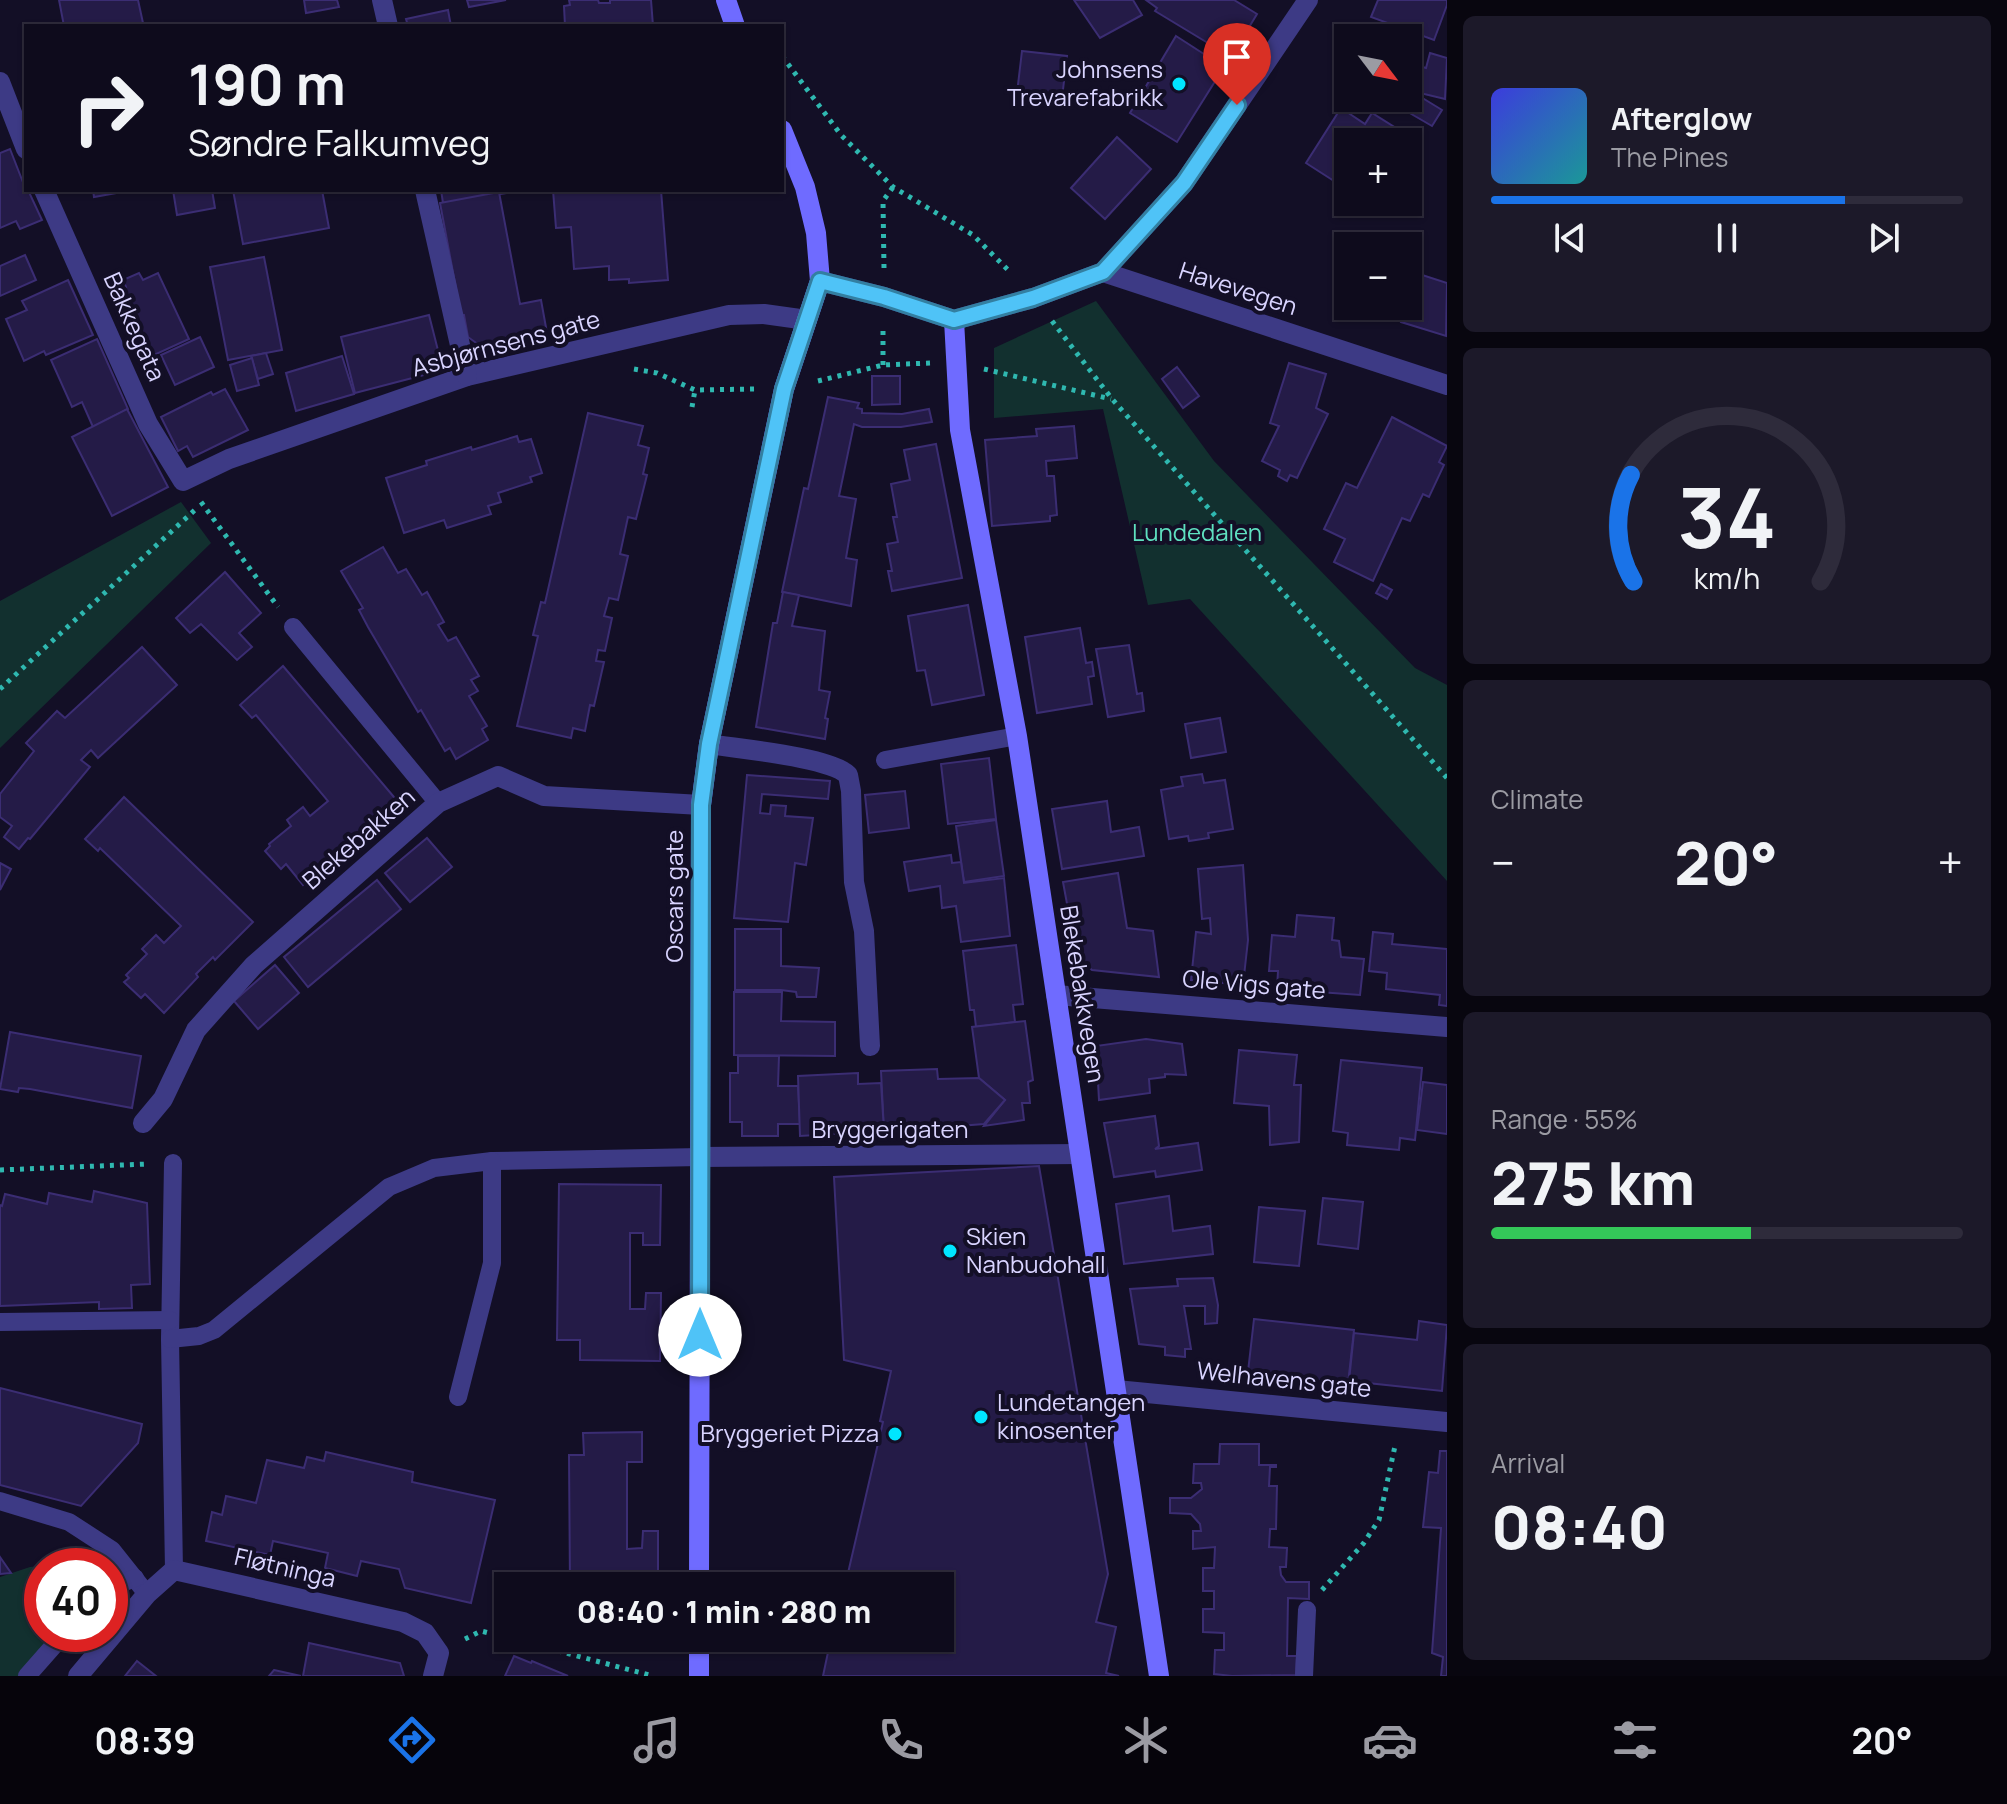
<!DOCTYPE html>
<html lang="en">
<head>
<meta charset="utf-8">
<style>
	:root { --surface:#0e0b1c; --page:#1c1929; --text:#f1f3f6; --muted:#9b9ba3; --line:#2e2b3b; --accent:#1a73e8 }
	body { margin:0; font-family:Manrope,sans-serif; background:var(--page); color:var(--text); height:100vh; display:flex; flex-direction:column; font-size:30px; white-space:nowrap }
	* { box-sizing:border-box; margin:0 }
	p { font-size:26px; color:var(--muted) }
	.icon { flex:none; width:44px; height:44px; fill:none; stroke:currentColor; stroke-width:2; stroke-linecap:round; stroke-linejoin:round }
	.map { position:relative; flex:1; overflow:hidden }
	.panel { display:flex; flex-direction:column; gap:16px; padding:16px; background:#08060f; width:560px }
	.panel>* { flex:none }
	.guide { position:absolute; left:24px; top:24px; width:760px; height:168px; border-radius:0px; box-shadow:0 2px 6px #0004,0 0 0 2px var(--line); background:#0e0b1c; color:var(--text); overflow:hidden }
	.needle { width:52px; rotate:122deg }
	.buttons { position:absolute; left:1334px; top:24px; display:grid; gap:16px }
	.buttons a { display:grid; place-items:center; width:88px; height:88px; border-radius:0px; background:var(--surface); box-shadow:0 2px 6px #0004,0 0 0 2px var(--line); font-size:40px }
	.speed { position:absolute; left:24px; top:1548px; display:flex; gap:16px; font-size:40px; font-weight:700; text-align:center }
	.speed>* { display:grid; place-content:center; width:104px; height:104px; border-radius:50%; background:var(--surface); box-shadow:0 2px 6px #0004,0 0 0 2px var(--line); line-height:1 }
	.speed .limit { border:12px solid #d22; background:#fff; color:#111 }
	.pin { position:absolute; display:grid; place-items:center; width:68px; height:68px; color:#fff; margin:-82px -34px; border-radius:50% 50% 50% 0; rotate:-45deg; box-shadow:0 0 8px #0007 }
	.pin .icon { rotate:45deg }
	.me { position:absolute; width:88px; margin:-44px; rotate:0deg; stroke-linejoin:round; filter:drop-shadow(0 0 6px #0008) }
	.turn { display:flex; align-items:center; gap:28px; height:168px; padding:0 32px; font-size:36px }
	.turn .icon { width:104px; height:104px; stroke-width:2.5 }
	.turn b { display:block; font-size:56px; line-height:68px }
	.big { font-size:60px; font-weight:800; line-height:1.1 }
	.panel .widget { flex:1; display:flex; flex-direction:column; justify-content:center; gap:12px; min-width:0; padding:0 28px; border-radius:12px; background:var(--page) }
	.panel .dial { align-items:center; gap:0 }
	.dial svg { height:208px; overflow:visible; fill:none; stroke:var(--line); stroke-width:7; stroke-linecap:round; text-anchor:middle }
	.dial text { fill:var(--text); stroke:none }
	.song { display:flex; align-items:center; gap:24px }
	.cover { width:96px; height:96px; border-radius:12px; background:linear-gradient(135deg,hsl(240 70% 55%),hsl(180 70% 35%)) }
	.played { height:8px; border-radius:4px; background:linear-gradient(90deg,var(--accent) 75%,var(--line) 75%) }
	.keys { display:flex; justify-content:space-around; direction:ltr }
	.heat { display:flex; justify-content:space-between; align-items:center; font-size:44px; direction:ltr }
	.charge { height:12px; border-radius:6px; background:linear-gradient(90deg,#34c759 55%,var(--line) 0) }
	.trip { position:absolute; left:494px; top:1572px; width:460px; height:80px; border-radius:0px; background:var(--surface); box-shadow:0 2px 6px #0004,0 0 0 2px var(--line); font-weight:800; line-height:80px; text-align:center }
	.tabs { display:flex; height:128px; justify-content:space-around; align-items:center; background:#06040b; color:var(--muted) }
	.tabs .icon { width:56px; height:56px }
	.tabs .active { color:var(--accent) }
	.tabs b { font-size:36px; color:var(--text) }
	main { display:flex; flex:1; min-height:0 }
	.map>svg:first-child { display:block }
</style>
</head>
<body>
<main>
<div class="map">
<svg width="1447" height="1676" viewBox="0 0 1447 1676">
	<rect width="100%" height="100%" fill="#130f26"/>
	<g fill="#12302f">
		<path d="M1096 301 1214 461 1415 668 1447 685V881L1190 599 1148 605 1103 409 994 418V348Z"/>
		<path d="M181 502 211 543 0 748V601Z"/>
		<path d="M42 1566V1634H64L27 1676H0V1577L30 1567Z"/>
	</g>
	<g fill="#241b47" stroke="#3b2d73" stroke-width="2">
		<path d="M59 0H138L143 23 124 26H64Z"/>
		<path d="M304 0H337L339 7 306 13Z"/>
		<path d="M467 0H506L469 7Z"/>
		<path d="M569 0H598L599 3H610V0H651L653 26H565L564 6 570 5Z"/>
		<path d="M1074 0H1133L1142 15 1100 38Z"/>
		<path d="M1146 0H1234L1257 14 1231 57 1155 11 1157 8Z"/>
		<path d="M1378 0H1447V5L1434 40 1371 17Z"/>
		<path d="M448 10 451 26H408L406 19Z"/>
		<path d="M1176 36 1224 67 1177 142 1130 113Z"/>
		<path d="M1022 51 1067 56 1062 98 1017 93Z"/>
		<path d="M1430 53 1447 58 1445 99 1420 93 1421 87 1408 83 1409 63 1426 68Z"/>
		<path d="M1411 91 1442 110 1432 126 1401 108Z"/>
		<path d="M1341 108 1365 124 1372 113 1415 140 1408 150V142H1348V190L1306 163Z"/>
		<path d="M1117 137 1151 169 1105 219 1071 188Z"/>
		<path d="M10 149 26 190H28L42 220 20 229 16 221 0 228V153Z"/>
		<path d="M93 190H133L94 197Z"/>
		<path d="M173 190H212L215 208 177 215Z"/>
		<path d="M233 190H322L329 228 243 244Z"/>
		<path d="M441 190H525L443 203Z"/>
		<path d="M553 190H661L668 280 629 283V279L609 280V266L574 269 571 227 556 228Z"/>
		<path d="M499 192 520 304 541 300 547 333 479 345 468 337 464 315H461L440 203Z"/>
		<path d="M25 255 36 280 0 296V266Z"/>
		<path d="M264 257 282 350 228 360 210 267Z"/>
		<path d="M139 273 143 280 158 273 189 339 141 361 110 295 126 287 123 280Z"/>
		<path d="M1416 273 1447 283 1446 336 1401 322 1405 309 1396 306H1408V286L1411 287Z"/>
		<path d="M68 280 93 335 46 355 44 351 24 361 6 319 27 310 22 301Z"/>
		<path d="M429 315 443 370 355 393 341 337Z"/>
		<path d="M200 337 214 367 175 385 161 355Z"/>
		<path d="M97 339 128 409 93 427 82 402 72 407 51 360Z"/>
		<path d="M266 353 273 374 258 379 251 356Z"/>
		<path d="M342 356 354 394 296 411 286 373Z"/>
		<path d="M252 358 259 385 237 391 230 365Z"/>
		<path d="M1289 363 1326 374 1316 408 1328 414 1297 478 1290 475 1287 481 1278 476 1280 470 1262 461 1279 426 1270 423Z"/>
		<path d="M1177 367 1199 396 1183 408 1162 379Z"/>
		<path d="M872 376H900V404L872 405Z"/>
		<path d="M225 389 248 430 193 457 187 446 178 451 161 417 211 392 213 395Z"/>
		<path d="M828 397 859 403 857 408 862 409V413L902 414 929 409 932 422 901 427H862L854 424 839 496 856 499 846 558 857 560 851 606 782 592 804 488 808 489Z"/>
		<path d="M127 409 168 487 112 516 72 437Z"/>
		<path d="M588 413 643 426 638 445 649 448 643 474 647 475 636 519 628 517 620 554 628 556 618 600 609 598 604 616 612 618 605 651 598 650 596 661 604 662 594 706 590 705 585 731 573 728 571 738 517 726 538 636 533 635 541 602 545 603Z"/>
		<path d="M1392 417 1447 446 1439 462 1444 465 1429 497 1423 494 1410 521 1402 518 1373 581 1334 562 1345 539 1324 529 1346 483 1357 488Z"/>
		<path d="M1074 426 1077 458 1046 461 1047 476H1054L1057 515 1050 516V521L992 526 985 440 1037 436 1036 429Z"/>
		<path d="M517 436 519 442 531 439 542 473 530 477 532 482 498 493 501 502 488 506 491 514 447 528 444 520 404 533 386 478 427 465 426 461 471 447 472 450Z"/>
		<path d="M936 444 962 578 892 591 888 571H892L887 544 898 542 893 517H897L891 484 910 480 904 450Z"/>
		<path d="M383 547 398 573 406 569 422 595 427 592 444 622 438 625 448 641 456 637 479 676 471 680 478 691 469 696 487 726 482 729 488 740 456 759 450 748 445 751 421 710 418 712 368 627 359 610 363 608 341 571Z"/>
		<path d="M225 572 261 613 239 633 252 647 237 660 201 624 190 633 176 618Z"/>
		<path d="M1381 584 1392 590 1387 599 1376 593Z"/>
		<path d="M783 592 799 595 792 626 825 631 819 690 830 692 825 718 828 719 825 739 756 727 773 623H777Z"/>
		<path d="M968 605 984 695 932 705 925 670 917 671 908 616Z"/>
		<path d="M1080 628 1086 663 1092 662 1094 676 1088 677 1092 704 1037 713 1025 637Z"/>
		<path d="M1129 645 1137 694 1142 693 1144 711 1108 717 1096 649Z"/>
		<path d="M142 647 177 685 98 758 91 750 81 760 90 767 30 839 28 838 19 849 4 837 12 826 0 817V794L34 751 26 743 57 711 65 718Z"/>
		<path d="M283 666 399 803 359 837 357 835 339 850 341 853 303 885 286 864 281 869 265 851 270 846 269 844 291 826 287 820 303 807 310 816 328 801 256 715 252 718 240 705Z"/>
		<path d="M1220 718 1226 752 1191 758 1185 724Z"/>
		<path d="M989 758 996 819 948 824 941 764Z"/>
		<path d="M1202 774 1204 783 1225 780 1233 829 1208 833 1209 838 1189 841 1188 836 1169 839 1161 790 1183 786 1181 777Z"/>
		<path d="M747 775 830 781 828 799 762 794 760 813 770 814 771 805 786 806 785 816 813 818 806 865 795 863 788 922 734 918Z"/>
		<path d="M905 791 909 828 869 833 865 795Z"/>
		<path d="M124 797 253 922 215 960 213 957 196 974 198 977 164 1013 145 994 141 998 124 982 129 978 126 975 147 954 142 949 156 935 164 943 181 926 100 848 98 851 85 839Z"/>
		<path d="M1107 801 1111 832 1139 827 1144 856 1062 869 1052 809Z"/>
		<path d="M996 820 1004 876 964 882 956 826Z"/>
		<path d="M427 838 452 867 410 902 385 873Z"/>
		<path d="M951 855 952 863 961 862 964 883 1004 878 1010 936 961 942 956 906 942 908 940 886 909 891 904 862Z"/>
		<path d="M0 863 11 869 0 890Z"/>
		<path d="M1243 865 1248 940 1243 985 1191 980 1196 932 1211 934 1210 918 1202 919 1198 869Z"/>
		<path d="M1118 873 1127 928 1153 931 1159 977 1092 970 1077 958 1063 882Z"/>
		<path d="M377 880 401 909 308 987 284 957Z"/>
		<path d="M1297 915 1334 918 1332 940 1339 941 1341 957 1364 959 1360 995 1277 989 1278 971H1269L1272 935 1295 937Z"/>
		<path d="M735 929H781V966L819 968 816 997H797L796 992 781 990H735Z"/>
		<path d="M1373 932 1393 934 1392 944 1447 949V1006L1439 1005 1440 995 1386 989 1387 973 1369 971Z"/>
		<path d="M1016 945 1023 1004 1013 1005 1015 1022 976 1027 974 1010H970L963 951Z"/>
		<path d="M275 965 299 993 258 1029 234 1001Z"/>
		<path d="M734 992H782L781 1021 835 1022V1056L734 1055Z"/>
		<path d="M1025 1021 1033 1080 1028 1082 1030 1103H1022L1024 1120 984 1126 1005 1100 979 1078 972 1027Z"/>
		<path d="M10 1032 141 1056 132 1108 30 1089 19 1088 18 1092 0 1089Z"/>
		<path d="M1146 1039 1182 1044 1186 1075 1165 1074V1077L1149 1079 1150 1093 1099 1100 1096 1046Z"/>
		<path d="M1239 1050 1297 1055 1294 1085H1301L1299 1142 1270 1145 1269 1106 1234 1103Z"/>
		<path d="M738 1056H779L778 1086H798L800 1124H778V1136H742V1122H730V1073H738Z"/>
		<path d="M1341 1060 1422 1068 1415 1140 1400 1138 1399 1150 1347 1145 1348 1133 1333 1131Z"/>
		<path d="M937 1069 938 1079 979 1078 1005 1100 984 1124 884 1132 881 1071Z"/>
		<path d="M858 1073V1084L881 1083 884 1131 800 1136 798 1076Z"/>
		<path d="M1423 1082 1447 1085V1134L1417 1130Z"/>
		<path d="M1155 1116 1159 1146 1155 1149 1198 1143 1202 1170 1156 1177 1155 1171 1114 1177 1104 1123Z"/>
		<path d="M1039 1166 1108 1574 1096 1622 1116 1627 1106 1673 1119 1676H823L831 1638H940V1586H845L883 1422 880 1421 891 1371 844 1360 834 1177Z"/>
		<path d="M559 1184 661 1185 660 1245H643V1233H630V1309H645L646 1293H661L660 1361 580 1360V1340H557Z"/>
		<path d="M94 1191 147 1203 150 1284 131 1285 132 1308 99 1309V1302L0 1306V1205L2 1206 5 1194 47 1204 49 1193 92 1202Z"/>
		<path d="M1169 1196 1173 1231 1210 1226 1213 1254 1124 1264 1116 1204Z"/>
		<path d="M1323 1198 1363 1202 1358 1249 1318 1244Z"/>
		<path d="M1259 1207 1305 1211 1299 1266 1254 1262Z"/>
		<path d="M1213 1278 1218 1305 1217 1323 1205 1324V1306H1184L1191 1349H1185V1357L1165 1355V1347L1139 1344 1130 1289 1178 1286 1177 1279Z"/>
		<path d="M1254 1319 1354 1330 1348 1384 1248 1372Z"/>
		<path d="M1419 1321 1447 1325 1442 1391 1349 1381 1354 1333 1417 1340Z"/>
		<path d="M0 1388 142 1424 138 1443 81 1506 0 1485Z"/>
		<path d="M642 1432V1462H627V1549L642 1548 643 1531H658V1573H649L647 1586H570L569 1455H584L583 1433Z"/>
		<path d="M1220 1444H1259V1465H1276V1467H1270L1269 1486H1277L1276 1529H1270L1269 1547 1287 1548 1286 1567H1280L1281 1575 1286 1582H1309V1599L1288 1598 1287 1656H1297L1296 1675 1232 1676 1214 1674 1215 1650H1224V1633L1203 1632V1609H1214V1591H1203V1568H1214L1215 1547 1193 1549V1531H1201L1200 1524 1191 1514 1170 1513V1498H1191L1202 1489 1201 1483H1193L1194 1464H1219Z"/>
		<path d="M1440 1451H1447V1676H1441L1443 1657 1432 1653 1441 1528 1423 1527 1429 1472 1438 1473Z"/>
		<path d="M326 1452 413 1472 412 1482 495 1500 471 1603 405 1588 399 1569 361 1561 357 1576 325 1568 328 1553 273 1541 270 1555 206 1541 212 1512 222 1515 226 1496 256 1503 267 1460 304 1468 307 1457 324 1461Z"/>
		<path d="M0 1557 11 1573 0 1574Z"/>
		<path d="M309 1643 400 1663 404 1676H303Z"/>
		<path d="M514 1656 531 1663 532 1661 568 1676H505Z"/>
		<path d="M137 1661 156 1676H125Z"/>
		<path d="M274 1670 301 1676H269Z"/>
	</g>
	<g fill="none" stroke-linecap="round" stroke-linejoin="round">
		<g stroke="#2fb8b0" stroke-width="5" stroke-dasharray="4 6" stroke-linecap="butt">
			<path d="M782 56 841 135 893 187 973 235 1011 273"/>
			<path d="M884 268 883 201 893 187"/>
			<path d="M1052 321 1112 399 1447 778"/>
			<path d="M883 365V326"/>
			<path d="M634 369 657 373 695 390 757 389"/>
			<path d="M984 369 1111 399"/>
			<path d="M818 381 883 365 930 363"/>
			<path d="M692 407 695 390"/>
			<path d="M201 502 278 607"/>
			<path d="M0 689 197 508"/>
			<path d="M0 1170 147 1164"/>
			<path d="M1322 1590 1363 1544 1379 1520 1395 1446"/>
			<path d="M509 1638 653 1676"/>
			<path d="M465 1639 481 1631 508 1638"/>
		</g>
		<g stroke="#3d3a85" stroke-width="18">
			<path d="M293 627 438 803"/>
			<path d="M885 760 1017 736"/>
			<path d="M173 1163 170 1339 174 1570"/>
			<path d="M0 1322 170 1320"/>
			<path d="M170 1339 199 1336 214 1330 389 1187 434 1168 492 1161 700 1157"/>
			<path d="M458 1397 492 1263V1161"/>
			<path d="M0 1501 69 1522 112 1550 147 1594"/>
			<path d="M110 1588 135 1578"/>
			<path d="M27 1676 64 1634"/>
			<path d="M1304 1676 1307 1610"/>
		</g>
		<g stroke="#3d3a85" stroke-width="20">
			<path d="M382 0 388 26"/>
			<path d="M0 82 26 149"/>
			<path d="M44 190 148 424 183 481 229 459 467 376 729 315 764 314 807 320"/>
			<path d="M425 190 467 376"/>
			<path d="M1103 272 1447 385"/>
			<path d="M820 281 884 297 954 320 1033 298 1103 272 1184 183 1308 0"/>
			<path d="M709 744C739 749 830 757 848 775L851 791 854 882 864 931 870 1046"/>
			<path d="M1056 995 1447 1027"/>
			<path d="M143 1123 163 1099 196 1030 254 965 438 803 498 776 544 796 701 805"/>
			<path d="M700 1157 1080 1154"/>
			<path d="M1116 1390 1447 1422"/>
			<path d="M78 1676 147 1594 174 1570 403 1622 425 1633 439 1653 433 1676"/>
		</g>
		<g stroke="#6f6bff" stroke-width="20">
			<path d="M726 0 735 26"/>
			<path d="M954 320 960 430 1017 736 1159 1676"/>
			<path d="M699 1586 701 805 709 744 784 389 820 281 816 233 805 187 782 130"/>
			<path d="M699 1676V1638"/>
		</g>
	</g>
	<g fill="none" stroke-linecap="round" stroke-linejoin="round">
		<g stroke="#337fa1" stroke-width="20">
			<path id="route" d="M700 1335 701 805 709 744 784 389 820 281 884 297 954 320 1033 298 1103 272 1184 183 1237 105"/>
		</g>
		<use href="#route" stroke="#4fc3f7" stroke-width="14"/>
	</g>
	<g fill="#00e5ff" stroke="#130f26" stroke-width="3">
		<circle cx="1179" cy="84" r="8"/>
		<circle cx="950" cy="1251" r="8"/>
		<circle cx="981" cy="1417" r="8"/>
		<circle cx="895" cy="1434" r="8"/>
	</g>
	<g text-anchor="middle" stroke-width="8" stroke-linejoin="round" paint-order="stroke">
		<g font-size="24" fill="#d9d4ff" stroke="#130f26" text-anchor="end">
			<text x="1163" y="78">Johnsens<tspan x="1163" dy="28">Trevarefabrikk</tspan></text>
			<text x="966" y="1245" text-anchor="start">Skien<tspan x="966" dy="28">Nanbudohall</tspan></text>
			<text x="997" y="1411" text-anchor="start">Lundetangen<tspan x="997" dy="28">kinosenter</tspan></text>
			<text x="879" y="1442">Bryggeriet Pizza</text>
		</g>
		<g font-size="24" fill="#d9d4ff" stroke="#130f26">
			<text transform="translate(1238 289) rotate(18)" y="8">Havevegen</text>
			<text transform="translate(134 327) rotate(66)" y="8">Bakkegata</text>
			<text transform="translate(506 344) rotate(-15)" y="8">Asbjørnsens gate</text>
			<text transform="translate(359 839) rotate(-41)" y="8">Blekebakken</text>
			<text transform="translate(675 896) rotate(-90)" y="8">Oscars gate</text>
			<text transform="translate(1254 985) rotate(5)" y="8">Ole Vigs gate</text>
			<text transform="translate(1082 994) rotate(81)" y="8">Blekebakkvegen</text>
			<text x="890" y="1138">Bryggerigaten</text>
			<text transform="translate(1284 1380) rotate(6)" y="8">Welhavens gate</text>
			<text transform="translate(285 1568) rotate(13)" y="8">Fløtninga</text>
		</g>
		<g font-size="24" fill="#5fe0c0" stroke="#130f26">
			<text x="1197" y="541">Lundedalen</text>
		</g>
	</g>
</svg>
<div class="buttons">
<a><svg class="needle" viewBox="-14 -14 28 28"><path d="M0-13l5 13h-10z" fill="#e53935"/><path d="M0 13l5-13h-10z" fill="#9b9ba3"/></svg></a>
<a>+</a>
<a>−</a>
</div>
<div class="speed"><div class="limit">40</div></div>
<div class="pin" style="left:1237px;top:105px;background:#d93025"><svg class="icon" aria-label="arrive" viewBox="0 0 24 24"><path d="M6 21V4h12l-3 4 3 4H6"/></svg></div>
<svg class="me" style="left:700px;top:1335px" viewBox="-20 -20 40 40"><circle r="19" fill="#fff"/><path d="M0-13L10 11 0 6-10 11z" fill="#4fc3f7"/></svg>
<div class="trip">08:40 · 1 min · 280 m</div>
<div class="guide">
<div class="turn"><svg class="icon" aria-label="right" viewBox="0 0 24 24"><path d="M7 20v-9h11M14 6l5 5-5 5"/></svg><div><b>190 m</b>Søndre Falkumveg</div></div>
</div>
</div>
<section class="panel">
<div class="widget">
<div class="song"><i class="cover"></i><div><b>Afterglow</b><p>The Pines</p></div></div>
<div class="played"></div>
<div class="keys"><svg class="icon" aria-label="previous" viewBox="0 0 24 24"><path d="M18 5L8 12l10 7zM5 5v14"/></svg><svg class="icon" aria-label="pause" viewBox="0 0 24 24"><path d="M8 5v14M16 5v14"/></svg><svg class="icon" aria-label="next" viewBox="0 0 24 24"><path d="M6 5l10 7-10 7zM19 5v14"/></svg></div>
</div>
<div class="widget dial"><svg viewBox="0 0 100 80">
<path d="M14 69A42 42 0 1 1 86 69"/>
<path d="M14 69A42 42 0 0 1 13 28" stroke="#1a73e8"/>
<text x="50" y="56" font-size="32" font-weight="700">34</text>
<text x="50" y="72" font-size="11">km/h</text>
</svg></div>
<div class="widget"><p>Climate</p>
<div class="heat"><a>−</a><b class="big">20°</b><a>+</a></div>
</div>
<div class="widget"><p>Range · 55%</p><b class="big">275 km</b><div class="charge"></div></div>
<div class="widget"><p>Arrival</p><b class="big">08:40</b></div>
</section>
</main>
<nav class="tabs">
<b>08:39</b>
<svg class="icon active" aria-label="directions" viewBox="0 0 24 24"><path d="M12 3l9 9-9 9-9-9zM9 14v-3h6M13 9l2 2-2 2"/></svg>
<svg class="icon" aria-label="music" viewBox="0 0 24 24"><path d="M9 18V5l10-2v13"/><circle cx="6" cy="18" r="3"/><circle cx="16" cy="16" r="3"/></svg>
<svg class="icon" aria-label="phone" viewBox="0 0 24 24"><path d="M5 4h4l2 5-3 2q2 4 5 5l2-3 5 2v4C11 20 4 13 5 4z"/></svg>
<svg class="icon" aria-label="climate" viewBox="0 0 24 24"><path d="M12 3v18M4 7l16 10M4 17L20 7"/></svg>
<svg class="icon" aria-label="car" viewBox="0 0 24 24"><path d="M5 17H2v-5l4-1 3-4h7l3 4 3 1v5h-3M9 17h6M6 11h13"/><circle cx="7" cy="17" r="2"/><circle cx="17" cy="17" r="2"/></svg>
<svg class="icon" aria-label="filters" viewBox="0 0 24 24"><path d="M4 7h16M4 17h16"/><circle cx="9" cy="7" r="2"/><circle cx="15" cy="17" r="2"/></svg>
<b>20°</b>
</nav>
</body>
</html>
